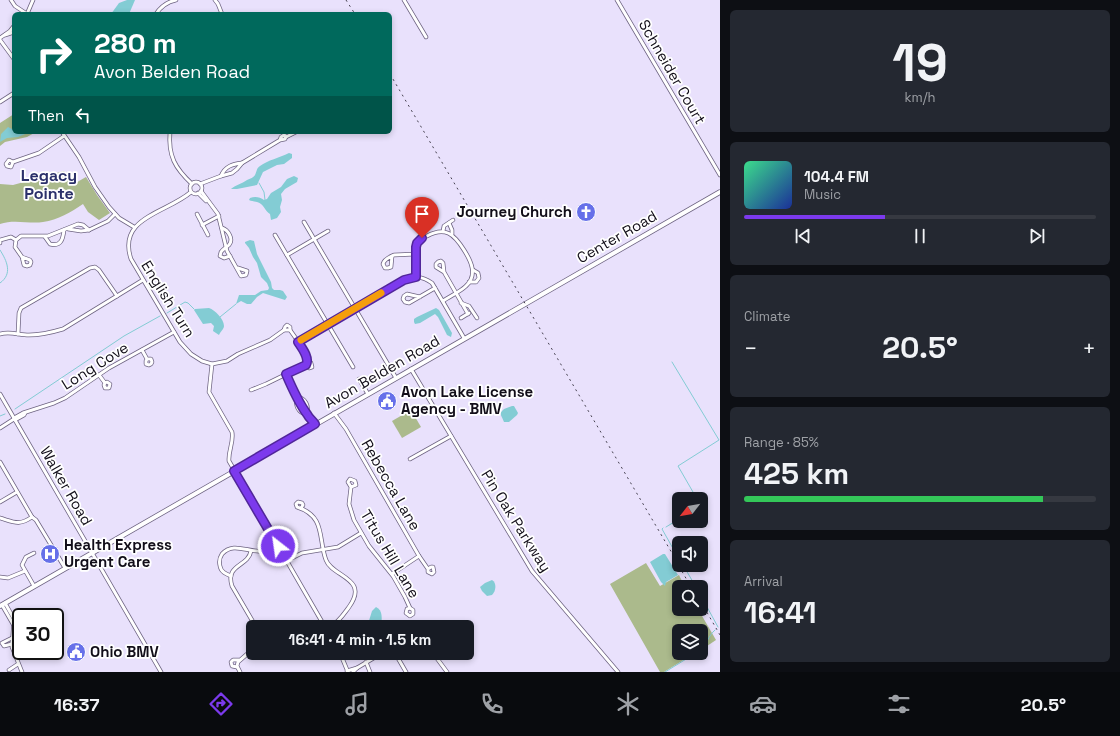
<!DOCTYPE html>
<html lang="en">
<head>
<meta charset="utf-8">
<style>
	:root { --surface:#171b24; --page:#242831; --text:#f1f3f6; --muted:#9ea1a6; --line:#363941; --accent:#7c3aed }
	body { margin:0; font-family:"Space Grotesk",sans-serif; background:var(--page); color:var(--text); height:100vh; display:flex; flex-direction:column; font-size:15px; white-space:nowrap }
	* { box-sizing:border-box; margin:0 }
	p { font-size:13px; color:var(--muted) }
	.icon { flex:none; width:22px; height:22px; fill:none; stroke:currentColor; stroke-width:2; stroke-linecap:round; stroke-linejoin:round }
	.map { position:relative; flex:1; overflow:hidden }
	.sheet { display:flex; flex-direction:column; gap:10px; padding:10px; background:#0d0f14; width:400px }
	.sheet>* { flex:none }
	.hud { position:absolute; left:12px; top:12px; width:380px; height:122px; border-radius:6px; box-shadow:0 2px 6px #0003; background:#00695c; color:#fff; overflow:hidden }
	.needle { width:26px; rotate:239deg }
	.tools { position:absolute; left:672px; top:492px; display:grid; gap:8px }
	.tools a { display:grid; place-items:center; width:36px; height:36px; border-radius:6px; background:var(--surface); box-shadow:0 2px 6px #0003; font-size:20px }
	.speed { position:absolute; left:12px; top:608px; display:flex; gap:8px; font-size:20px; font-weight:700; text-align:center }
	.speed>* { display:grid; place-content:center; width:52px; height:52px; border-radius:50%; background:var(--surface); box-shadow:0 2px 6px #0003; line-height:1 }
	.speed .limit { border:2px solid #111; border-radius:6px; background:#fff; color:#111 }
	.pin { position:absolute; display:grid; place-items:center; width:34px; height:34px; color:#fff; margin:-41px -17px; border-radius:50% 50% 50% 0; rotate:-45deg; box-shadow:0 0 4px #0007 }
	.pin .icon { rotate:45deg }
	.me { position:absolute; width:44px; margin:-22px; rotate:330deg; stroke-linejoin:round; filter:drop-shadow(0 0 3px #0008) }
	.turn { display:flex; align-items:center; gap:14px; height:84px; padding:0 16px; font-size:18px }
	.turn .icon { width:52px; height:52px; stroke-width:2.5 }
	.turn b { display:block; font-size:28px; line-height:34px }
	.then { display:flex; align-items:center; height:38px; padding:0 16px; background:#0003; gap:8px; font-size:15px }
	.big { font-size:30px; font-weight:800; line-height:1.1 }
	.sheet .card { flex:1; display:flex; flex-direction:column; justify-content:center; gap:6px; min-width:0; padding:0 14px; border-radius:6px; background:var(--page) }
	.sheet .dial { align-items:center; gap:0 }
	.dial b { font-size:52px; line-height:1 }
	.song { display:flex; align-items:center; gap:12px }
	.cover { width:48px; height:48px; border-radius:6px; background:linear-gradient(135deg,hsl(150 70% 55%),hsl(230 70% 35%)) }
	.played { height:4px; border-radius:2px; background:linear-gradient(90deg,var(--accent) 40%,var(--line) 40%) }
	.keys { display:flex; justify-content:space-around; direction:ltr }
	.heat { display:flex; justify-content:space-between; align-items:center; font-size:22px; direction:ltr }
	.charge { height:6px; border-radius:3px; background:linear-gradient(90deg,#34c759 85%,var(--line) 0) }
	.trip { position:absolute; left:246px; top:620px; width:228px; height:40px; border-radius:6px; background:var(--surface); box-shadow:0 2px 6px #0003; font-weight:800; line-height:40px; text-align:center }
	.tab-bar { display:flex; height:64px; justify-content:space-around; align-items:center; background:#090b0e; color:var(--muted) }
	.tab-bar .icon { width:28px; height:28px }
	.tab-bar .on { color:var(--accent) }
	.tab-bar b { font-size:18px; color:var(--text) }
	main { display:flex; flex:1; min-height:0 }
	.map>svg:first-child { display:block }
</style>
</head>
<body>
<main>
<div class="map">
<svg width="720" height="672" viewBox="0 0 720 672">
	<rect width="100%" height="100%" fill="#e9e1fc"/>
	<g fill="#abba8c">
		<path d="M14 114V132H36L27 137 5 142 0 146V123Z"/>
		<path d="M64 171 72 185 86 177 97 195 110 213 99 220 88 212 83 204C71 212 58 220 43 222 29 224 14 219 0 224V184L13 185Z"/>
		<path d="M411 410 421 427 402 438 392 421Z"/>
		<path d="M646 563 660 586 679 575 685 587H679V609H698L716 640 701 650V631H679V653H695L664 672H660L610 584Z"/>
	</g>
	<g fill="#83ccd4">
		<path d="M127 0H135L129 14H111L119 3Z"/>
		<path d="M8 127 14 130V132H30L18 137 7 138 0 142 1 134Z"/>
		<path d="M289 153 292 154V158L284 164 277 165 263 172 257 185 237 189H231C235 185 242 184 247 180 250 179 254 177 255 175 257 171 256 169 260 166 268 160 279 158 289 153Z"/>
		<path d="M294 176 298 178 297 182 285 189 281 194 282 200 280 207 281 212 277 218 271 220 270 214C265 211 265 207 261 204 258 201 253 202 249 200L250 198C255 196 260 197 264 200L267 199 271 193 281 187 287 179Z"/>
		<path d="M250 240 254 241 257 254 271 282 272 288 274 290H280L283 291 287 297 285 300 263 293 257 297 251 304H247L241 301 236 304 239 295H255L261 291 268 290 269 288 267 283 261 277 257 263 253 257 249 248 245 243V242Z"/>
		<path d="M209 308C215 310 224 319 224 326 224 329 220 332 219 335L213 331 214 326 211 323 203 324 194 310 195 309Z"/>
		<path d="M436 308 439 310 452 333 451 337 447 335 438 317 435 314 420 323 415 324 414 322V319L417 317Z"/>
		<path d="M512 406H514L518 413 517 415 509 422H504L500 413 504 409Z"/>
		<path d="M663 554H665L678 575 666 582 665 586 661 582 650 562Z"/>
		<path d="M492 580C497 583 496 591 492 595L487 596 482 591 480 587 485 583Z"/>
		<path d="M376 607C383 610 382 619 381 626L380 627H367L372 611Z"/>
	</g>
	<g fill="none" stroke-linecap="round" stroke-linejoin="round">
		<g stroke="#83ccd4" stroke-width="1">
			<path d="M259 183 264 192 265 200"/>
			<path d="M0 250C7 261 13 274 0 283"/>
			<path d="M167 313 185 302 188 303 194 309"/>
			<path d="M220 317 236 304"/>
			<path d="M672 362 719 440 678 466 697 499"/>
			<path d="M15 409 124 336 160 316"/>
			<path d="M0 416 5 414"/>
			<path d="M666 527 679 519"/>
			<path d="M663 528 662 529 679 559"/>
			<path d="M683 565 696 587"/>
			<path d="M701 596 718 627"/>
			<path d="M701 650C707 644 708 636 715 630"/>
			<path d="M665 672 696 653"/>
		</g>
		<g stroke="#6e6482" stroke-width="4.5">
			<g id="minor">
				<path d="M11 0 15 6 27 14"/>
				<path d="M215 0 218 4 222 14"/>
				<path d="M404 0 426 37"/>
				<path d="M617 0 720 175"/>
				<path d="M27 14 33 0"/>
				<path d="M156 14C161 6 167 2 176 0"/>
				<path d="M5 35 14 32"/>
				<path d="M0 38 10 31 14 26"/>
				<path d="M0 40 14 59"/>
				<path d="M0 102 14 93"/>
				<path d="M62 132 79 157 95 187 109 207 119 218 134 227"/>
				<path d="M170 132C168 156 175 168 192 184"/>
				<path d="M286 137 296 132"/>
				<path d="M13 162 11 167 7 166 6 164 9 160 13 162 39 153 64 136"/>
				<path d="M221 176C225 166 233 164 242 163"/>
				<circle cx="196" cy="188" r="6"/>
				<path d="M200 184 221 176 232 173 237 169 242 163 280 140 285 139 286 136 284 135 281 137 280 140"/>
				<path d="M201 191 218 214 227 251 241 276 246 275 247 271 238 268"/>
				<path d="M191 192C167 213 117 217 131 259L180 342 191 354 202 361 212 364 227 361 238 354 270 340 284 330H290L302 347 308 362 307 364 266 384 251 390"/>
				<path d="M198 193 206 201"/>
				<path d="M197 214 208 235"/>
				<path d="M304 222 396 378"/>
				<path d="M449 223 452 230V234"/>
				<path d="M202 225 219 216"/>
				<path d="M222 228C228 230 234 239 229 245 227 247 223 249 221 252L220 256 224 258 230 256"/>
				<path d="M68 229 81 231 89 230 108 221 115 214"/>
				<path d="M443 231 444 226 453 220"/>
				<path d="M275 235 353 367"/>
				<path d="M45 237 50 244C61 247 63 239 64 230"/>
				<path d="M0 240 11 237 16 240"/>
				<path d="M0 242V243"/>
				<path d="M287 255 328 231"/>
				<path d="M392 256 391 267 388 268H385L383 264C384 259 390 257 394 255L416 254"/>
				<path d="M22 257 30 260 31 262 30 265 27 266 24 265 22 257 15 247 16 240 21 236H48L78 224 83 225 89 230"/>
				<path d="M444 272 443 263 441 261 438 262 436 264V267L444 272 468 314"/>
				<path d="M416 277C416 269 414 249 417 243 419 239 423 238 427 236 445 226 454 234 464 250 471 261 478 275 466 286 460 292 450 296 443 301"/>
				<path d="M469 282H476L479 278 478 273 473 270"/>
				<path d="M420 297 407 294 404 296 403 299 405 302 409 303 435 288"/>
				<path d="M461 303 469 306 477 318"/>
				<path d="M461 318 469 313"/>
				<path d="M284 330 285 327 287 325 290 327V330"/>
				<path d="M0 334C10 331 19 335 29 335 40 335 53 332 63 329L143 280"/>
				<path d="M18 334 19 313 21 308 90 268 95 267 99 270 117 296"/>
				<path d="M298 341 404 280C414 276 422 276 432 283L464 338"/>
				<path d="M142 350 147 359 146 361V364L149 365 151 364 152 362 151 359H147"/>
				<path d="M212 364 209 392 232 432C234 442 228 451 229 461L325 627"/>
				<path d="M306 365 309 368 312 367 311 363 308 362"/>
				<path d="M411 369 532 571 618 672"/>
				<path d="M286 374 294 393 307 416 311 426"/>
				<path d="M99 375 105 383 107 382 110 384 109 388H105L104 385 105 383"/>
				<path d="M359 379 368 394"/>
				<path d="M0 394 161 672"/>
				<path d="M297 397C305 398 310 406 306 414 298 413 295 405 297 397Z"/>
				<path d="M334 413 346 429 419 556 428 569V572L432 574 434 572 433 567H431L428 569"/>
				<path d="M307 416 311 418 315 424"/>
				<path d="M14 418 23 413 54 403 65 398 109 368 174 332"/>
				<path d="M15 420 24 415 25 413"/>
				<path d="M0 428 14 419"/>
				<path d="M410 459 451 436"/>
				<path d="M0 462 32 517"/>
				<path d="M351 487 356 485 355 481 350 479 348 482 351 487 349 504 354 520 369 546 393 576 405 597 410 608 413 610V614L410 616 406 613 407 609 410 608"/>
				<path d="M0 502 17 492"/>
				<path d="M301 508 303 505 302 503 298 502 296 504 297 507C326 516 318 539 326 560 332 577 370 578 349 607 343 615 339 622 330 627"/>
				<path d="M0 518C14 522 19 526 32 517L36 520 65 568"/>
				<path d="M251 551C248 567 225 564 232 586L256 627"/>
				<path d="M34 553 26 557 22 565 34 586"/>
				<path d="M286 561 302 553 338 547 361 533"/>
				<path d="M392 574 419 556"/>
				<path d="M231 576C226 574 221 572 220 566 219 562 220 557 222 554 233 541 249 553 262 551 267 549 272 546 276 544"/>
				<path d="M0 577 8 578 25 571"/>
				<path d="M5 603 14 619 12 647 22 672"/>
				<path d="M2 605 13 624"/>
				<path d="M12 642 16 643 19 648"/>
				<path d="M12 644 4 646 2 643 12 638"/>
				<path d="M340 653 348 672"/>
				<path d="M395 653 406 672"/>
				<path d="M433 653 447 672"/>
				<path d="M366 662 370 672"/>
				<path d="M237 667 232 666 231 662 233 660H239"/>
				<path d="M357 668 382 653"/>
				<path d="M9 670 18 664"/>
				<path d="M347 671 357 668 353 672"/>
				<path d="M240 672 237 666 238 662 253 649"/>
			</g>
		</g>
		<g stroke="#6e6482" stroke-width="5.5">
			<path id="major" d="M0 606 720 192"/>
		</g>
		<use href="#minor" stroke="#fff" stroke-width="3"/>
		<use href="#major" stroke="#fff" stroke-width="4"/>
		<g stroke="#464150" stroke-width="1" stroke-dasharray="2 4" stroke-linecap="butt">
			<path d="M346 0 355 14"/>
			<path d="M390 74 679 565"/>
			<path d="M676 561 691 587"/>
			<path d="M701 602 720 635"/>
		</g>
	</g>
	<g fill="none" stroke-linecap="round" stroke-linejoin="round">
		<g stroke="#51269a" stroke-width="10">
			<path id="route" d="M278 546 234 471 315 424C312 420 309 418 307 414 298 402 292 388 286 374L306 365C310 358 302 348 298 342L404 280 416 277V247L417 243 422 238"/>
		</g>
		<use href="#route" stroke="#7c3aed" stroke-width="7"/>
		<path stroke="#f59e0b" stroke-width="7" d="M301 340 381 293"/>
	</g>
	<defs>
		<g id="church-disc" transform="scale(1)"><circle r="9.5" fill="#6670e9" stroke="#fff"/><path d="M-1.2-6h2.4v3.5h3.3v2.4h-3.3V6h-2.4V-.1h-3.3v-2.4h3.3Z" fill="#fff"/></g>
		<g id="civic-disc" transform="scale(1)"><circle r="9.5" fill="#6670e9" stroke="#fff"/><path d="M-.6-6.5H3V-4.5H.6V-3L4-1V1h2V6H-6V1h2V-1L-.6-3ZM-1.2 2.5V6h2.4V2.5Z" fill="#fff"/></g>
		<g id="hospital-disc" transform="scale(1)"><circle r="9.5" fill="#6670e9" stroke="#fff"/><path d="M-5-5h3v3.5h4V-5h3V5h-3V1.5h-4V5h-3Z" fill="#fff"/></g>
	</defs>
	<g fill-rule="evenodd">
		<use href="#church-disc" x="586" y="212"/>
		<use href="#civic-disc" x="387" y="401"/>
		<use href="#hospital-disc" x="50" y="554"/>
		<use href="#civic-disc" x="76" y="652"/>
	</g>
	<g text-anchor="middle" stroke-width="3.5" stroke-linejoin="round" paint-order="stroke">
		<g font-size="15" fill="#120e19" stroke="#fff">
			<text transform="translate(672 72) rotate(60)" y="5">Schneider Court</text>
			<text transform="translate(617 237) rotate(-30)" y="5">Center Road</text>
			<text transform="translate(168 299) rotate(58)" y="5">English Turn</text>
			<text transform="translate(95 366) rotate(-32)" y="5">Long Cove</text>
			<text transform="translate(382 372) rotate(-30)" y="5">Avon Belden Road</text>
			<text transform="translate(391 485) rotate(60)" y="5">Rebecca Lane</text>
			<text transform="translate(66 486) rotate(60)" y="5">Walker Road</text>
			<text transform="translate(516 521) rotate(58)" y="5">Pin Oak Parkway</text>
			<text transform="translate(390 554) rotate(59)" y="5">Titus Hill Lane</text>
		</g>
		<g font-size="15" font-weight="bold" fill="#120e19" stroke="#fff" text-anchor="start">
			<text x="572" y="217" text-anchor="end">Journey Church</text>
			<text x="401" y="397">Avon Lake License<tspan x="401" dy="17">Agency - BMV</tspan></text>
			<text x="64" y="550">Health Express<tspan x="64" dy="17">Urgent Care</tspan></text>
			<text x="90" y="657">Ohio BMV</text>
		</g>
		<g font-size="16" font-weight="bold" fill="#2b306a" stroke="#fff">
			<text x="49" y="181">Legacy<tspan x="49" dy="18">Pointe</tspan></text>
		</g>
	</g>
</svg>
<div class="tools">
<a><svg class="needle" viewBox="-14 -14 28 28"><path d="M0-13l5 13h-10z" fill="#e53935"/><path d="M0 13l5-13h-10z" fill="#9ea1a6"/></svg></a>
<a><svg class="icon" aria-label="sound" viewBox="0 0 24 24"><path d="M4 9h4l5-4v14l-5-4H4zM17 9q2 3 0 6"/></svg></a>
<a><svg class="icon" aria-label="search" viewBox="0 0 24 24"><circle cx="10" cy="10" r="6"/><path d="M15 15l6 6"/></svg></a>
<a><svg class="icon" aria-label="layers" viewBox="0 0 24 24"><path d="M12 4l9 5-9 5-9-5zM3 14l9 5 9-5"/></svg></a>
</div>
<div class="speed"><div class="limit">30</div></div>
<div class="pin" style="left:422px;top:238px;background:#d93025"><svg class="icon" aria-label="arrive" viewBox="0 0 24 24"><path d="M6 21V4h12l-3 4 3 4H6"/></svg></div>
<svg class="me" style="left:278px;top:546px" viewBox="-20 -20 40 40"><circle r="17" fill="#7c3aed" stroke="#fff" stroke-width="3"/><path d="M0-11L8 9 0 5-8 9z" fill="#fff"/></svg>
<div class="trip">16:41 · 4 min · 1.5 km</div>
<div class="hud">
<div class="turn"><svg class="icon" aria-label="right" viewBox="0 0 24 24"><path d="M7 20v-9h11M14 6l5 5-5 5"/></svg><div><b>280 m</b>Avon Belden Road</div></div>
<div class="then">Then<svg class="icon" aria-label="left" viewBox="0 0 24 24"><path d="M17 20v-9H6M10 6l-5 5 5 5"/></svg></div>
</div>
</div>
<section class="sheet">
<div class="card dial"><b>19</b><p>km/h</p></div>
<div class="card">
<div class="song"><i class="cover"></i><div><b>104.4 FM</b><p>Music</p></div></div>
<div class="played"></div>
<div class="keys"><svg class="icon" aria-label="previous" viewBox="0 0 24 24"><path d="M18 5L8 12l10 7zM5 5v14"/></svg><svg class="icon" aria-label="pause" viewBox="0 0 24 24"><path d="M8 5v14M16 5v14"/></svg><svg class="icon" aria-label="next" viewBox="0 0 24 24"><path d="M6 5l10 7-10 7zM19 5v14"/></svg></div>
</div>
<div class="card"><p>Climate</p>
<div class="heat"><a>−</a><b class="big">20.5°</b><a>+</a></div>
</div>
<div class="card"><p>Range · 85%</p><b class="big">425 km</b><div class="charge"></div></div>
<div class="card"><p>Arrival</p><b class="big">16:41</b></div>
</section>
</main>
<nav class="tab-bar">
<b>16:37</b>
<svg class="icon on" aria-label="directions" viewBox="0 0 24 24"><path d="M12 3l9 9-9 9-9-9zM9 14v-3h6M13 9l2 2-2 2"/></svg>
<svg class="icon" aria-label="music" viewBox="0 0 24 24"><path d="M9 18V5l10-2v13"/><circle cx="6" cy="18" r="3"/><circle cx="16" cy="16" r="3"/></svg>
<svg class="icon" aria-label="phone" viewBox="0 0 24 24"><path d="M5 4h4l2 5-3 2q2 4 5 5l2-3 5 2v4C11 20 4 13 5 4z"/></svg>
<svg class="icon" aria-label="climate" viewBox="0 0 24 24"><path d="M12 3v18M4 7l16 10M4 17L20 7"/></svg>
<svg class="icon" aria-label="car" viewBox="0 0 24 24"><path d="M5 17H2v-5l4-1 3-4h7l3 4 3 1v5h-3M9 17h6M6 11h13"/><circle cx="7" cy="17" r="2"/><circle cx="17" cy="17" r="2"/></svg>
<svg class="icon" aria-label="filters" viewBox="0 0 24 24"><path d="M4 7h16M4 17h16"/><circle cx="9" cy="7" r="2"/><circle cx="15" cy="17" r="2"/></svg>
<b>20.5°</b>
</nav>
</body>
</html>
